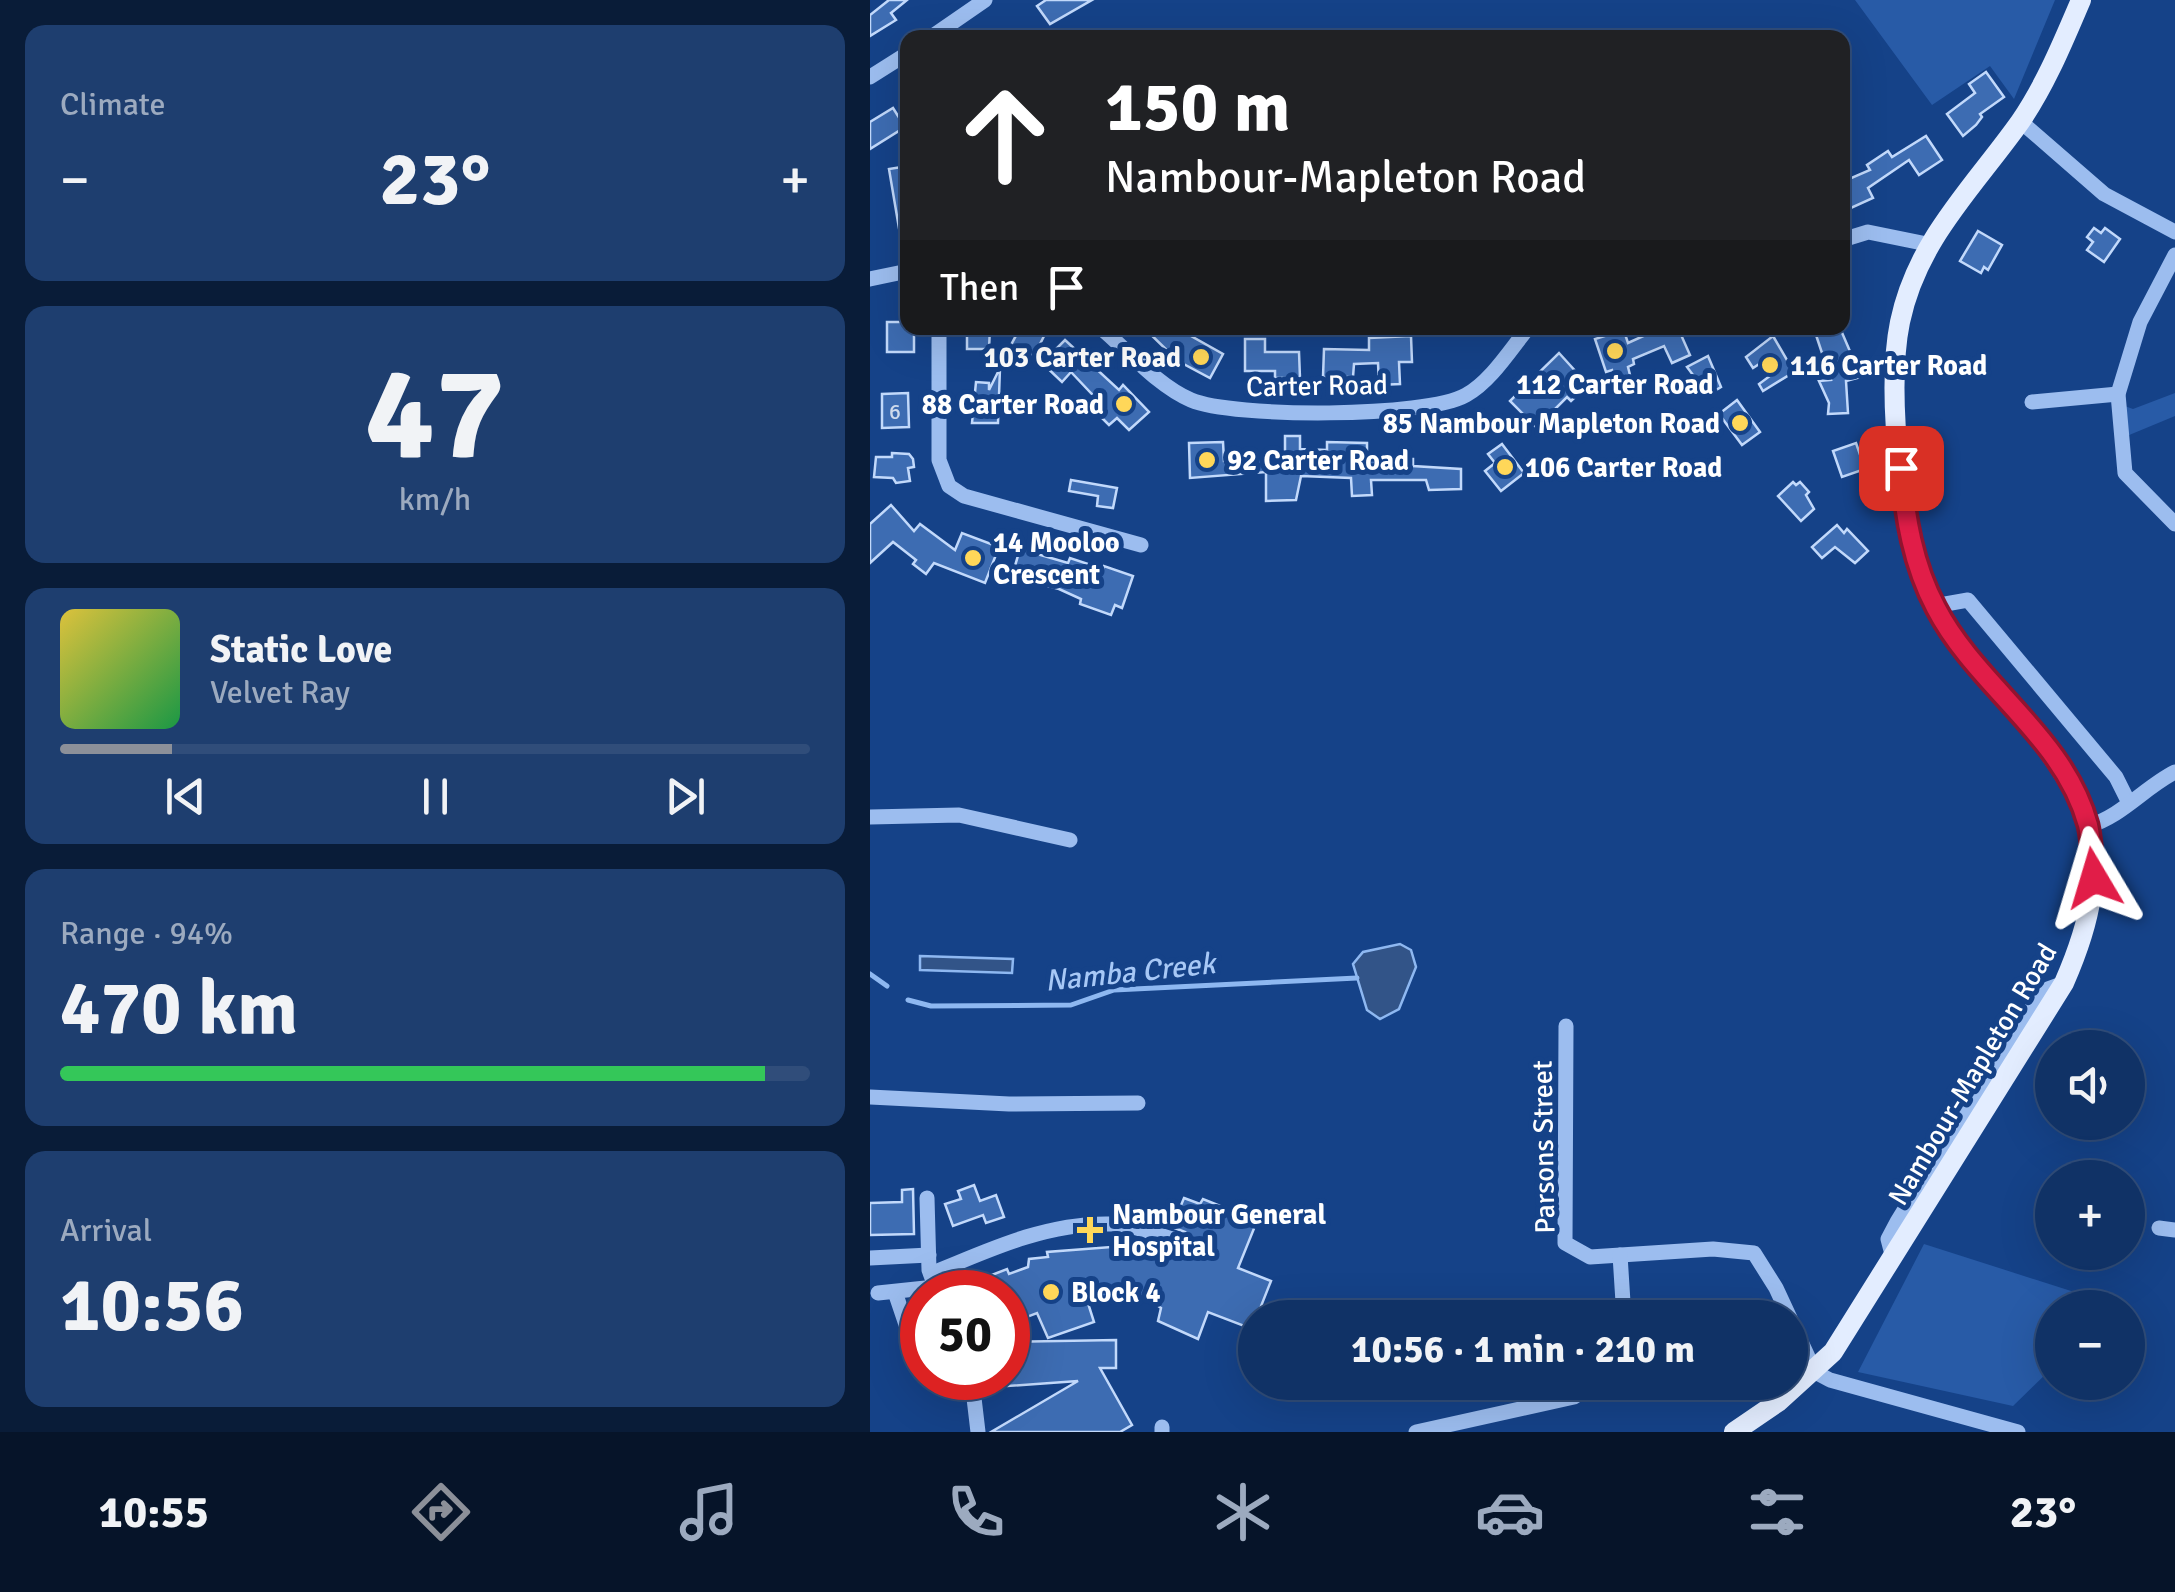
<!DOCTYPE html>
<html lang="en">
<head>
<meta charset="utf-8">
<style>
	:root { --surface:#103266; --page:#1e3e6f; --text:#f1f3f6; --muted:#9caabf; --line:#304d7a; --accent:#8c9099 }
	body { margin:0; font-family:Signika,sans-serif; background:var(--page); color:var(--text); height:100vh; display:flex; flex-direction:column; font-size:38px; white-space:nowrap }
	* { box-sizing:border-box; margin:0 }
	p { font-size:32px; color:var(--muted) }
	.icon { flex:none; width:55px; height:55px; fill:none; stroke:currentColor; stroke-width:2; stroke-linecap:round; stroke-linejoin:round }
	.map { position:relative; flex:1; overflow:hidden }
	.drawer { display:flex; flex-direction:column; gap:25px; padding:25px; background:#091c38; width:870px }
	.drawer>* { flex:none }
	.banner { position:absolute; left:30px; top:30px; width:950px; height:305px; border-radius:20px; box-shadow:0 10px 40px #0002,0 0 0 2px var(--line); background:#202124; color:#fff; overflow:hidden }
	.tools { position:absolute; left:1165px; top:1030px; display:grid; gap:20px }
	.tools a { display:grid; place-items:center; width:110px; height:110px; border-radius:50%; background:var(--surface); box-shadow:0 10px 40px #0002,0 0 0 2px var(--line); font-size:50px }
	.speed { position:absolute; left:30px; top:1270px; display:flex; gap:20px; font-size:50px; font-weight:700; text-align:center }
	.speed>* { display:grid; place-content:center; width:130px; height:130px; border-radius:50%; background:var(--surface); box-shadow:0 10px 40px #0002,0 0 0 2px var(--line); line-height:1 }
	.speed .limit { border:15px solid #d22; background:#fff; color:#111 }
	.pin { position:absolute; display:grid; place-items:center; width:85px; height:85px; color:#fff; margin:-42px; border-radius:20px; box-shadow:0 5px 15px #0006 }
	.me { position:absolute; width:110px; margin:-55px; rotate:353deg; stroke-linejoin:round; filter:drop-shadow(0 0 8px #0008) }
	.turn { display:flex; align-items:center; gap:35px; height:210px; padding:0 40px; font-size:45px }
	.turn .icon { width:130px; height:130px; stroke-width:2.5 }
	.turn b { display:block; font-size:70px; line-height:85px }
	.then { display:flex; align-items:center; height:95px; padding:0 40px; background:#0003; gap:20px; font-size:38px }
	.big { font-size:75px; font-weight:800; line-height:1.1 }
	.drawer .card { flex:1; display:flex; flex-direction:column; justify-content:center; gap:15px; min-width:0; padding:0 35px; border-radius:20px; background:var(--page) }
	.drawer .dial { align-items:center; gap:0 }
	.dial b { font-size:130px; line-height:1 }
	.song { display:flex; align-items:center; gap:30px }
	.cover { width:120px; height:120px; border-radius:15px; background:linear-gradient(135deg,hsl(50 70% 55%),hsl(140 70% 35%)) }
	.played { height:10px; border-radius:5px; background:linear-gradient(90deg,var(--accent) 15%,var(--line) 15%) }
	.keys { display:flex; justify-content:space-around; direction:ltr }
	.heat { display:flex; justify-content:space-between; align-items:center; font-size:55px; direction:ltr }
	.charge { height:15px; border-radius:8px; background:linear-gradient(90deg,#34c759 94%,var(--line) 0) }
	.trip { position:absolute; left:368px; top:1300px; width:570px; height:100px; border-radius:50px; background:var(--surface); box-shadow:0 10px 40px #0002,0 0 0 2px var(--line); font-weight:800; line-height:100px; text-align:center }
	.tab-bar { display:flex; height:160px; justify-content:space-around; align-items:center; background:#061429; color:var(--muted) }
	.tab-bar .icon { width:70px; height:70px }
	.tab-bar .current { color:var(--accent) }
	.tab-bar b { font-size:45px; color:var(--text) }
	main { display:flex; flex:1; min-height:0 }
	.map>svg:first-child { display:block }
</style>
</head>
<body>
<main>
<section class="drawer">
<div class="card"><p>Climate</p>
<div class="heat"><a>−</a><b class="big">23°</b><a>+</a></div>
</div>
<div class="card dial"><b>47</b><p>km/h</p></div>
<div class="card">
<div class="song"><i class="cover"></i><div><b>Static Love</b><p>Velvet Ray</p></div></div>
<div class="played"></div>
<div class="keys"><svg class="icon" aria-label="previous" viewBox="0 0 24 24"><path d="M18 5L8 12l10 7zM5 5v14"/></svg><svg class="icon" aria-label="pause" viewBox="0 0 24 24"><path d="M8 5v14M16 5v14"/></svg><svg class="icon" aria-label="next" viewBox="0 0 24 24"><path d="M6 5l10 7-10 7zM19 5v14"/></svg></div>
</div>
<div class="card"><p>Range · 94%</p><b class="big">470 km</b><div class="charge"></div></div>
<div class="card"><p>Arrival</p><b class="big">10:56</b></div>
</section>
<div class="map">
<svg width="1305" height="1432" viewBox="0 0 1305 1432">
	<rect width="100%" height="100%" fill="#154288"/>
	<g fill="#285ba7">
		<path d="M985 0H1185L1144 99 1120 66 1062 105Z"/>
		<path d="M1305 393V416L1252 438V405L1263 409Z"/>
		<path d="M1054 1244 1248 1306 1182 1308V1368L1143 1406 988 1372Z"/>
	</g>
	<g fill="#325488" stroke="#8eb8f1" stroke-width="2.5">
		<path d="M530 944 541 950 546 967 529 1009 510 1019 497 1010 483 964 493 952Z"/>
		<path d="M50 956 143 959 142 973 50 970Z"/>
	</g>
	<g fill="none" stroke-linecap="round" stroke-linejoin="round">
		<g stroke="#8eb8f1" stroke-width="5">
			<path d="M0 974 17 986"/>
			<path d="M38 1000 61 1006 201 1005 244 990 487 978"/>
		</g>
	</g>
	<g fill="#3d6cb2" stroke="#c2d9fb" stroke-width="2.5">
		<path d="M19 0H37L21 13 26 20 0 36V15Z"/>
		<path d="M176 0H222L180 24 167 6Z"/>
		<path d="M1116 72 1134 97 1110 114 1112 117 1106 125 1093 136 1077 114 1105 93 1099 84Z"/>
		<path d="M23 108 35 127 0 149V122Z"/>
		<path d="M1056 136 1072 160 1049 175 1039 160 998 188 1003 198 972 212V182L1000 170 997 165 1018 151 1022 157Z"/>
		<path d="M38 166V239L31 240 19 169Z"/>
		<path d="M1224 228 1231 233 1235 228 1250 239 1234 262 1217 250 1223 242 1217 237Z"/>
		<path d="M1108 231 1132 245 1118 270 1114 267 1111 273 1090 261Z"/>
		<path d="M17 322H38V328H44V352H17Z"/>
		<path d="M97 328H120L119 349H97Z"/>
		<path d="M150 328H178L164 356 141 345Z"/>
		<path d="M274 328H319L314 332 353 354 340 378 308 361Z"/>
		<path d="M740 328H753L758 343 791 328H808L820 355 802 363 794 346 763 359 764 364 758 367 760 375 745 380 742 370 736 372 725 339 735 336 733 330Z"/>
		<path d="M970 328 991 377 976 381 978 413 958 414 959 403 949 381 961 380 946 335Z"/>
		<path d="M541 336 542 362H529L530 384 509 385 508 363 484 364 483 377H453L454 349 499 350V338Z"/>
		<path d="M903 336 924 372 893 391 889 384 908 370 900 357 883 368 876 357Z"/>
		<path d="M375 339H395V352H429L430 378H405V371H375Z"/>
		<path d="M195 340 249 390 253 385 279 412 259 430 247 418 239 425 227 413 234 407 201 372 192 382 172 363Z"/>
		<path d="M689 353 718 385 701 401 697 397 681 413 688 420 677 431 672 427 669 430 640 401Z"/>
		<path d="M838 356 851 387 838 395 817 367Z"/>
		<path d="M130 368 128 423H102L106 382 119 383V390Z"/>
		<path d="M38 393 39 427 12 428V394Z"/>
		<path d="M867 400 890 432 872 445 849 414Z"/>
		<path d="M415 436H430V449L457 450V442L497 443V459H543V466L591 469V489L559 490 556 480H501L502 495 482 496 481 478 431 476 426 500 396 501V472L320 478 319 443 353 442 354 461 415 455Z"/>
		<path d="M986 443 995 469 972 477 963 451Z"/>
		<path d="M632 444 654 473 631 491 615 471 625 463 618 454Z"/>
		<path d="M22 453 39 454 43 459 44 467 38 468 40 481 26 483 23 478 4 477 6 457H22Z"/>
		<path d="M201 480 247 488 243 508 227 506 228 496 199 491Z"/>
		<path d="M923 482 926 485 930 482 939 492 936 495 944 509 931 521 908 496Z"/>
		<path d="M21 505 44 531 50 524 85 550 92 533 129 547 115 583 64 563 56 574 43 564 46 560 23 542 0 563V524Z"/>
		<path d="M967 525 974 533 977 529 998 551 985 563 965 547 952 558 942 547Z"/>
		<path d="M150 549 198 563 200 558 233 569 234 566 263 576 252 608 245 605 241 615 210 604 211 599 189 589 142 576Z"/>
		<path d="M104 1185 110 1201 126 1195 134 1217 116 1223 113 1215 83 1226 75 1204 91 1199 88 1191Z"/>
		<path d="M43 1189 44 1234 0 1235V1203L32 1202V1190Z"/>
		<path d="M314 1198 330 1204 333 1199 368 1213 366 1219 385 1226 368 1268 401 1281 382 1329 338 1312 328 1339 288 1321 291 1308 273 1295 217 1300 224 1322 178 1338 167 1313 138 1324V1292H113L109 1280 137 1269 139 1274 158 1267 159 1259 178 1257 177 1252 254 1246V1255L278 1256 281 1249 305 1258 315 1232 302 1227Z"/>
		<path d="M246 1340V1368H230L262 1425 250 1432H121L208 1381 138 1386V1342Z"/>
	</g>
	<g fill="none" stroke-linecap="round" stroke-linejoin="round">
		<g stroke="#9cbdef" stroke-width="15">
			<path d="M60 38 115 0"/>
			<path d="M0 77 38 53"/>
			<path d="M1150 121 1234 194 1305 232"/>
			<path d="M972 240 998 232 1057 244"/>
			<path d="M1305 255 1270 322 1248 394 1255 473 1305 524"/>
			<path d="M0 279 38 271"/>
			<path d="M69 328V460L79 486 94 496 271 545"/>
			<path d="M231 328C258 351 288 386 321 400 363 418 556 418 596 395 621 381 640 350 658 328"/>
			<path d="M1162 402 1248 394"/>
			<path d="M1064 606 1098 600 1246 777 1259 803"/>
			<path d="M0 817 89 815 200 840"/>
			<path d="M1218 826C1251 817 1275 787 1305 772"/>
			<path d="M696 1026 695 1243 720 1257 843 1249 884 1253 906 1288 945 1372 960 1380 1148 1432"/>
			<path d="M0 1097 139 1104 268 1103"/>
			<path d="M57 1198 59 1270 67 1292"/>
			<path d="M1289 1228 1305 1230"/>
			<path d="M750 1255 754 1318"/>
			<path d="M0 1258 59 1255"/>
			<path d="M1023 1258 1018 1239 1027 1222 1142 1035 1175 990 1194 983"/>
			<path d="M61 1274C118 1250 178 1222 242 1224 262 1224 284 1234 303 1239"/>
			<path d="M25 1292 48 1360"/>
			<path d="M8 1293 65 1287"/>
			<path d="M97 1378 104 1398 108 1432"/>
			<path d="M292 1427V1432"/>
			<path d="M546 1432 704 1397 727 1382"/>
		</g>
		<path stroke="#e3edff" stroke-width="20" d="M864 1432 908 1402 963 1352 1194 983C1253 849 1218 793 1128 690 1105 664 1079 637 1064 605 1032 538 1015 395 1030 322 1047 240 1103 188 1150 122 1176 84 1193 42 1211 0"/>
	</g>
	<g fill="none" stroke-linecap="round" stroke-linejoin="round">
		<g stroke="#92132f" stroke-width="25">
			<path id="route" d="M1031 468C1035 517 1043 565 1066 608 1107 687 1194 736 1218 825 1222 842 1222 861 1224 878"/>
		</g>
		<use href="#route" stroke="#e11d48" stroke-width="18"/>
	</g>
	<g fill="#ffd759" stroke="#154288" stroke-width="4">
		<circle cx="745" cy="351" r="10"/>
		<circle cx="331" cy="357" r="10"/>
		<circle cx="900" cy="365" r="10"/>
		<circle cx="254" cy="404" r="10"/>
		<circle cx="870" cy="423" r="10"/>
		<circle cx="337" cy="460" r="10"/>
		<circle cx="635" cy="467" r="10"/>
		<circle cx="103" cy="558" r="10"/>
		<path d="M215 1215h10v10h10v10h-10v10h-10v-10h-10v-10h10z"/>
		<circle cx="181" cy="1292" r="10"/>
	</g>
	<g text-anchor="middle" stroke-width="10" stroke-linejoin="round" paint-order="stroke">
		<g font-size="22" fill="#cedaec">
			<text x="25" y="419">6</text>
		</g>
		<g font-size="28" font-weight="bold" fill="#fff" stroke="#154288" text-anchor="start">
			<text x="311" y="367" text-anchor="end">103 Carter Road</text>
			<text x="920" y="375">116 Carter Road</text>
			<text x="745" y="394" text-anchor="middle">112 Carter Road</text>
			<text x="234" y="414" text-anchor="end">88 Carter Road</text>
			<text x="850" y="433" text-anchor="end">85 Nambour Mapleton Road</text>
			<text x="357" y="470">92 Carter Road</text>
			<text x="655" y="477">106 Carter Road</text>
			<text x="123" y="552">14 Mooloo<tspan x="123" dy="32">Crescent</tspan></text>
			<text x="242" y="1224">Nambour General<tspan x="242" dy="32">Hospital</tspan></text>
			<text x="201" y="1302">Block 4</text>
		</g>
		<g font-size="28" fill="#fff" stroke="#154288">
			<text transform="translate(447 385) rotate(-1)" y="10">Carter Road</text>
			<text transform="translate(1102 1074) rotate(-59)" y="10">Nambour-Mapleton Road</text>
			<text transform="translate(673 1147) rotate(-91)" y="10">Parsons Street</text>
		</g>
		<g font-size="30" font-style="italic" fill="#a7c8f6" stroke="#154288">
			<text transform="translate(260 972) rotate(-6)" y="10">Namba Creek</text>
		</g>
	</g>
</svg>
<div class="tools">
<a><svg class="icon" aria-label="sound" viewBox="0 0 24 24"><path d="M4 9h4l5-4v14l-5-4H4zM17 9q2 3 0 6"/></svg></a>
<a>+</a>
<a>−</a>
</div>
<div class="speed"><div class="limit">50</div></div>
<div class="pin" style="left:1031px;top:468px;background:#d93025"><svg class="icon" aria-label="arrive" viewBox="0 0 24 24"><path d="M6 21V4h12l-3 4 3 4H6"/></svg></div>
<svg class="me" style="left:1224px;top:878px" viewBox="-20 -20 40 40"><path d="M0-17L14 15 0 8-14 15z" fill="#e11d48" stroke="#fff" stroke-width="4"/></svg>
<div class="trip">10:56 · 1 min · 210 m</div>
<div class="banner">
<div class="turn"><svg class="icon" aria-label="ahead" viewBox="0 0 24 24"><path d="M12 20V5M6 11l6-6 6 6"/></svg><div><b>150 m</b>Nambour-Mapleton Road</div></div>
<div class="then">Then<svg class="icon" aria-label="arrive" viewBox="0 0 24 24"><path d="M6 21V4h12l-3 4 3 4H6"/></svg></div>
</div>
</div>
</main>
<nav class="tab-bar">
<b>10:55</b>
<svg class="icon current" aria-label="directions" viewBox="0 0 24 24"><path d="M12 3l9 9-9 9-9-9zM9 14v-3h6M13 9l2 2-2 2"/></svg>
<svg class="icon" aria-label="music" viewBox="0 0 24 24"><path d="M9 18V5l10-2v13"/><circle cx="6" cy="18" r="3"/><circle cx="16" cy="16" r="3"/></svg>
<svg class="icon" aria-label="phone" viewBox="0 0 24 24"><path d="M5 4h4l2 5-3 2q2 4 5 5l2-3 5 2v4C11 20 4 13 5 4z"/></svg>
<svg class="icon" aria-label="climate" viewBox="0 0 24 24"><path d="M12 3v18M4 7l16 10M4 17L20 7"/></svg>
<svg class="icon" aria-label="car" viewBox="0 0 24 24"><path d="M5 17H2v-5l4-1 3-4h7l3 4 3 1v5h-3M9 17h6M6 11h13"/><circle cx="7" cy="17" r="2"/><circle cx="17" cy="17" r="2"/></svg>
<svg class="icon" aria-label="filters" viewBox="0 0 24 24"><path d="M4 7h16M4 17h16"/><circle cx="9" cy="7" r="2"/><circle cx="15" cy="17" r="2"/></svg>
<b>23°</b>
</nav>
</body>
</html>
